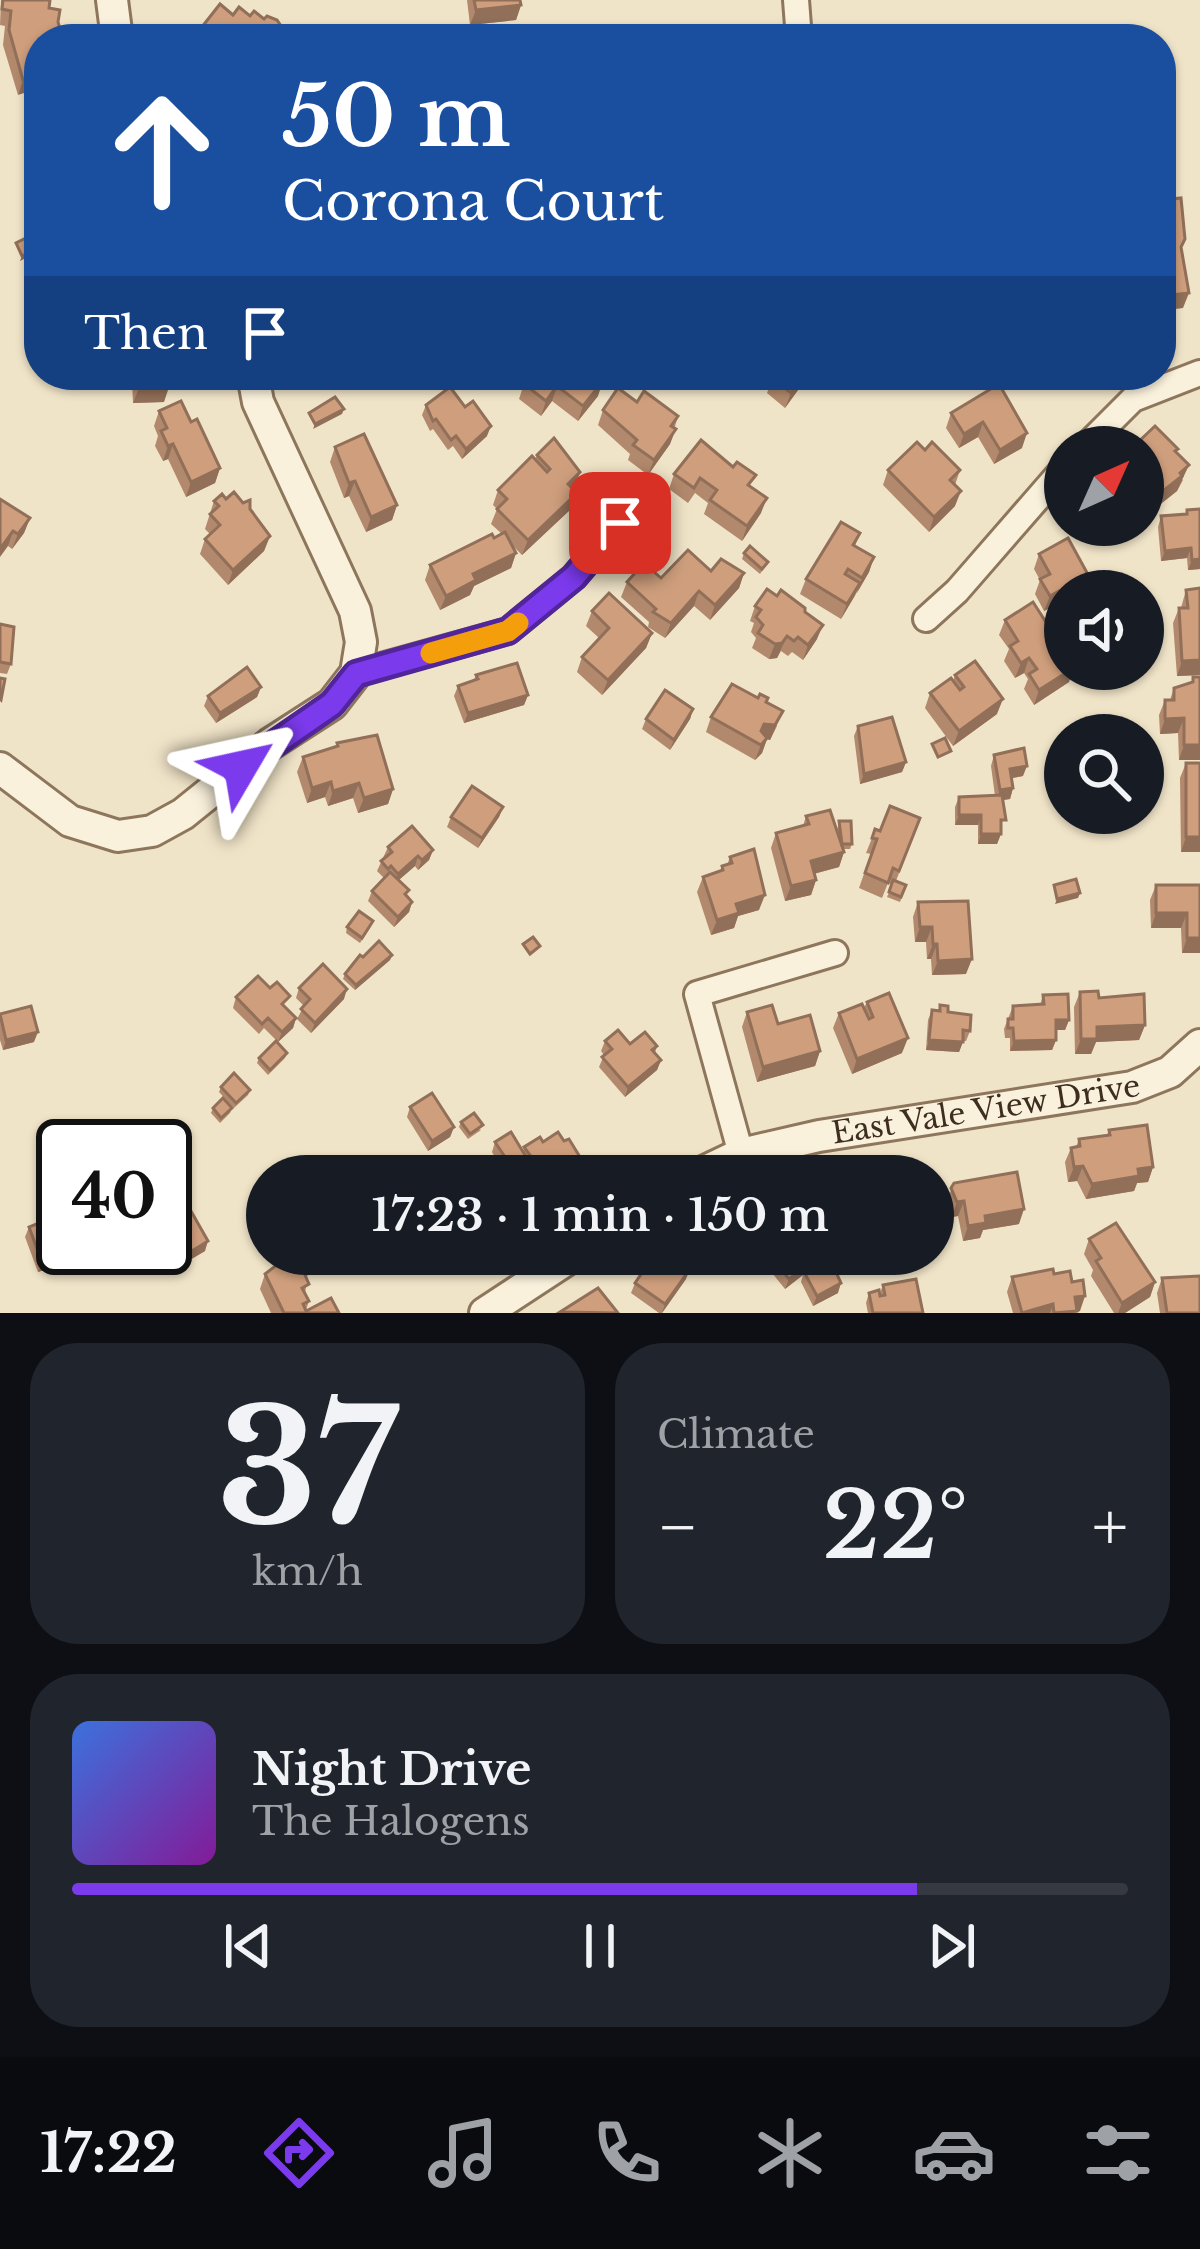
<!DOCTYPE html>
<html lang="en">
<head>
<meta charset="utf-8">
<style>
	:root { --surface:#171b24; --page:#20242c; --text:#f1f3f6; --muted:#9ea1a6; --line:#363941; --accent:#7c3aed }
	body { margin:0; font-family:"Libre Baskerville",serif; background:var(--page); color:var(--text); height:100vh; display:flex; flex-direction:column; font-size:45px; white-space:nowrap }
	* { box-sizing:border-box; margin:0 }
	p { font-size:39px; color:var(--muted) }
	.icon { flex:none; width:66px; height:66px; fill:none; stroke:currentColor; stroke-width:2; stroke-linecap:round; stroke-linejoin:round }
	.map { position:relative; height:1313px; overflow:hidden }
	.panel { display:flex; flex-direction:column; gap:30px; padding:30px; background:#0d0f14; flex:1 }
	.panel>* { flex:none }
	.top-card { position:absolute; left:24px; top:24px; width:1152px; height:366px; border-radius:48px; box-shadow:0 3px 9px #0004; background:#1a4fa0; color:#fff; overflow:hidden }
	.needle { width:78px; rotate:45deg }
	.fabs { position:absolute; left:1044px; top:426px; display:grid; gap:24px }
	.fabs a { display:grid; place-items:center; width:120px; height:120px; border-radius:50%; background:var(--surface); box-shadow:0 3px 9px #0004; font-size:60px }
	.speed { position:absolute; left:36px; top:1119px; display:flex; gap:24px; font-size:60px; font-weight:700; text-align:center }
	.speed>* { display:grid; place-content:center; width:156px; height:156px; border-radius:50%; background:var(--surface); box-shadow:0 3px 9px #0004; line-height:1 }
	.speed .limit { border:6px solid #111; border-radius:18px; background:#fff; color:#111 }
	.pin { position:absolute; display:grid; place-items:center; width:102px; height:102px; color:#fff; margin:-51px; border-radius:24px; box-shadow:0 6px 18px #0006 }
	.me { position:absolute; width:132px; margin:-66px; rotate:54deg; stroke-linejoin:round; filter:drop-shadow(0 0 9px #0008) }
	.turn { display:flex; align-items:center; gap:42px; height:252px; padding:0 60px; font-size:54px }
	.turn .icon { width:156px; height:156px; stroke-width:2.5 }
	.turn b { display:block; font-size:84px; line-height:102px }
	.then { display:flex; align-items:center; height:114px; padding:0 60px; background:#0003; gap:24px; font-size:45px }
	.big { font-size:90px; font-weight:600; line-height:1.1 }
	.panel .widget { flex:1; display:flex; flex-direction:column; justify-content:center; gap:18px; min-width:0; padding:0 42px; border-radius:48px; background:var(--page) }
	.panel .dial { align-items:center; gap:0 }
	.dial b { font-size:156px; line-height:1 }
	.song { display:flex; align-items:center; gap:36px }
	.cover { width:144px; height:144px; border-radius:18px; background:linear-gradient(135deg,hsl(220 70% 55%),hsl(290 70% 35%)) }
	.played { height:12px; border-radius:6px; background:linear-gradient(90deg,var(--accent) 80%,var(--line) 80%) }
	.keys { display:flex; justify-content:space-around; direction:ltr }
	.heat { display:flex; justify-content:space-between; align-items:center; font-size:66px; direction:ltr }
	.panel .tiles { flex:1; display:grid; gap:30px; grid-template-columns:1fr 1fr }
	.widget:last-child { grid-column:span 2 }
	.trip { position:absolute; left:246px; top:1155px; width:708px; height:120px; border-radius:60px; background:var(--surface); box-shadow:0 3px 9px #0004; font-weight:600; line-height:120px; text-align:center }
	.dock { display:flex; height:192px; justify-content:space-around; align-items:center; background:#090b0e; color:var(--muted) }
	.dock .icon { width:84px; height:84px }
	.dock .active { color:var(--accent) }
	.dock b { font-size:54px; color:var(--text) }
	.map>svg:first-child { display:block }
</style>
</head>
<body>
<div class="map">
<svg width="1200" height="1313" viewBox="0 0 1200 1313">
	<rect width="100%" height="100%" fill="#f0e4c8"/>
	<g fill="none" stroke-linecap="round" stroke-linejoin="round">
		<g stroke="#8d765c" stroke-width="30">
			<g id="minor">
				<path d="M796 0 799 39"/>
				<path d="M1085 447 1133 399 1200 373"/>
				<path d="M926 619 957 591 1065 467"/>
				<path d="M356 673 508 631 574 577 620 523"/>
				<path d="M741 1154 697 994 835 953"/>
			</g>
		</g>
		<g stroke="#8d765c" stroke-width="36">
			<g id="tertiary">
				<path d="M112 0 117 39"/>
				<path d="M0 768 70 821 118 836 152 831 183 814 270 744 332 704 356 673 361 642 355 611 258 402 253 375"/>
				<path id="s1" d="M695 1176 741 1154 819 1136 1132 1087 1170 1072 1200 1045"/>
				<path d="M485 1313 575 1254"/>
			</g>
		</g>
		<use href="#minor" stroke="#faf1dc" stroke-width="24"/>
		<use href="#tertiary" stroke="#faf1dc" stroke-width="30"/>
	</g>
	<g fill="#b2896c">
		<path d="M1 0H50L49 8 60 10 18 95 3 45 5 26 0 25Z"/>
		<path d="M467 0H520L521 5 516 20 470 25Z"/>
		<path d="M118 375H169L164 402 133 403 132 382 119 385Z"/>
		<path d="M525 375H596L598 396 578 421 552 401 541 416 519 399 524 384 529 378Z"/>
		<path d="M744 375H813L808 381 806 379 785 408 767 393 770 385 760 377 755 384Z"/>
		<path d="M999 384 1022 448 994 464 978 437 959 448 946 428 951 413Z"/>
		<path d="M637 402 678 416 670 444 648 475 628 460 630 454 598 425 603 410Z"/>
		<path d="M426 405 487 436 462 459 453 446 448 450 433 429 430 431 422 415Z"/>
		<path d="M159 411 191 422 220 468 215 483 186 497 168 459 163 461 155 446 158 436 154 426Z"/>
		<path d="M335 447 397 505 392 520 366 532 349 496 344 498 330 462Z"/>
		<path d="M1143 447 1183 480 1177 491 1153 510 1143 502Z"/>
		<path d="M925 450 960 470 955 485V506L929 532 883 485 888 470Z"/>
		<path d="M537 455 580 472 573 489 572 508 522 555 511 544 516 553 511 568 474 586 470 595 440 610 425 580 430 565 502 534 491 524 497 509 493 505 498 490 535 459Z"/>
		<path d="M674 474 751 487 761 513 742 541 704 514 708 503 695 493 688 503 669 489Z"/>
		<path d="M0 499 30 518 24 533 12 549 8 546Z"/>
		<path d="M226 499 250 509 270 536 264 551 228 585 200 554 205 539 210 534 205 529 214 501Z"/>
		<path d="M1200 509V569L1188 570 1187 558 1161 561 1158 527 1161 516 1186 514 1187 510Z"/>
		<path d="M860 533 855 546 874 557 869 572 841 619 800 594 806 579Z"/>
		<path d="M744 553 768 562 760 574 742 559Z"/>
		<path d="M1039 554 1065 591V627L1054 606 1044 611 1035 594 1040 580 1034 569Z"/>
		<path d="M711 571 744 573 739 588 710 620 694 606 665 638 648 627 649 622 621 597 627 582Z"/>
		<path d="M1200 588V675L1177 676 1173 623 1179 608H1181L1186 590Z"/>
		<path d="M755 606 805 612 817 639 803 660 792 652 788 656 781 651 777 658 769 659 752 648 756 638 751 632 754 623 750 621Z"/>
		<path d="M592 611 652 633 646 648 602 695 577 672 582 657 599 638 586 626Z"/>
		<path d="M1005 620 1069 682 1034 705 1024 689 1028 679 1024 673 1015 678 1004 661 1009 649 999 635Z"/>
		<path d="M0 624 11 664 7 674 0 673Z"/>
		<path d="M476 675 528 695 524 705 464 723 454 696 458 686 474 680Z"/>
		<path d="M955 675 997 714 953 746 925 708 930 693 953 681Z"/>
		<path d="M1193 677 1200 760H1179L1178 733 1160 734 1159 715 1165 700H1170L1174 688 1191 683Z"/>
		<path d="M261 687 257 697 216 723 204 706 208 696Z"/>
		<path d="M766 702 777 726 770 740 767 739 762 753 755 760 706 732 711 717Z"/>
		<path d="M693 709 690 719 670 750 642 729 646 719Z"/>
		<path d="M858 726 906 762 902 772 860 784 854 736Z"/>
		<path d="M337 743 393 789 388 804 358 813 353 798 328 806 325 797 307 803 297 772 303 757 336 747Z"/>
		<path d="M994 755 1023 776 1012 778 1013 788 1010 799 1002 800V830L997 844H978V825H955V807L959 797 995 796 991 766Z"/>
		<path d="M1186 763 1200 852H1181L1180 778Z"/>
		<path d="M503 807 499 817 478 848 447 827 451 817Z"/>
		<path d="M806 816 837 832 839 821 852 844 850 849H843L844 852 839 867 814 874 816 880 811 895 785 901 771 848 776 833 803 826Z"/>
		<path d="M920 818 896 881 906 885 900 902 887 897 892 885 888 883 882 898 859 888 871 854 866 853 872 838 880 831Z"/>
		<path d="M388 847 433 850 429 860 418 870 415 866 399 880 406 896 412 902 409 912 394 927 368 901 372 891 384 878 377 871Z"/>
		<path d="M730 857 759 910 738 916 734 928 711 935 697 892 703 877 720 871 722 866 727 865Z"/>
		<path d="M1156 885H1200V953H1182L1181 928H1151L1150 900Z"/>
		<path d="M918 902 966 974 932 975 931 959H927L926 942H915L913 917Z"/>
		<path d="M371 926 360 943 346 933 347 927Z"/>
		<path d="M392 955 390 960 355 990 343 979 345 974 363 957Z"/>
		<path d="M299 988 344 999 311 1033 297 1019 304 1006 296 998Z"/>
		<path d="M1080 992 1099 998 1145 1025 1139 1040 1096 1042 1091 1054H1075L1074 1007Z"/>
		<path d="M1043 995 1069 1020 1065 1030H1056V1040L1052 1050 1010 1051V1038H1005L1004 1029 1013 1006 1040 1005Z"/>
		<path d="M236 997 286 1007 296 1018 293 1028 278 1042 264 1028 259 1034 233 1008Z"/>
		<path d="M867 1002 902 1053 852 1074 833 1028 839 1013 864 1008Z"/>
		<path d="M940 1005 970 1031 966 1041H963L959 1052 926 1050 928 1020 932 1010 939 1011Z"/>
		<path d="M747 1012 778 1024 820 1051 815 1066 757 1082 742 1027Z"/>
		<path d="M0 1014 34 1042 3 1050 0 1040Z"/>
		<path d="M605 1041 657 1046 655 1053 661 1060 657 1070 625 1097 599 1067 604 1055 601 1051Z"/>
		<path d="M287 1053 285 1058 268 1075 257 1063 259 1058Z"/>
		<path d="M221 1087 250 1090 248 1095 234 1108 219 1092Z"/>
		<path d="M410 1107 454 1127 450 1137 428 1151 407 1117Z"/>
		<path d="M213 1108H232L230 1113 220 1123 211 1113Z"/>
		<path d="M461 1122 481 1130 468 1139 459 1127Z"/>
		<path d="M1109 1130 1153 1167 1148 1182 1137 1183 1134 1191 1086 1199 1077 1181 1068 1182 1065 1162 1071 1148 1076 1147 1079 1139 1107 1135Z"/>
		<path d="M564 1141 583 1162 580 1172 573 1176H534L530 1170 528 1176H485L489 1167 497 1161 492 1152 495 1142 523 1151 524 1147 543 1142Z"/>
		<path d="M954 1183 1019 1224 983 1230 980 1238 963 1241 958 1216 952 1217 946 1203Z"/>
		<path d="M165 1197 205 1251 188 1261 165 1220Z"/>
		<path d="M29 1227 63 1248 88 1255 38 1272 25 1237Z"/>
		<path d="M1089 1239 1155 1282 1150 1297 1125 1313H1114L1091 1276 1093 1270 1084 1254Z"/>
		<path d="M701 1254H727L714 1263 709 1257 705 1260Z"/>
		<path d="M777 1254H824L822 1260 812 1268 838 1293 813 1306 801 1282 803 1275 785 1289 768 1268 772 1258Z"/>
		<path d="M646 1257 686 1279 662 1313H659L631 1293 635 1283 645 1269 642 1267Z"/>
		<path d="M265 1274 307 1280 305 1294 309 1301 306 1310 339 1313H271L260 1289Z"/>
		<path d="M1054 1274 1072 1282 1080 1311 1076 1313H1013L1007 1292 1012 1277Z"/>
		<path d="M1200 1275V1313H1160L1157 1293 1162 1278Z"/>
		<path d="M883 1285 923 1313H868L866 1303 869 1293H880Z"/>
	</g>
	<g fill="#916f58">
		<path d="M521 5 516 20 470 25 476 10Z"/>
		<path d="M39 75V88L18 95 23 80Z"/>
		<path d="M38 248 36 253 20 261 22 256Z"/>
		<path d="M1189 293 1183 308 1161 311V296Z"/>
		<path d="M122 375H135L132 382 119 385Z"/>
		<path d="M803 375H807L806 379 785 408 791 393Z"/>
		<path d="M603 381 598 396 578 421 583 406Z"/>
		<path d="M557 386 552 401 541 416 546 401Z"/>
		<path d="M169 387 164 402 133 403 139 388Z"/>
		<path d="M344 409 342 414 313 429 315 424Z"/>
		<path d="M983 422 978 437 959 448 964 434Z"/>
		<path d="M491 426 487 436 462 459 466 449Z"/>
		<path d="M676 429 670 444 648 475 654 460Z"/>
		<path d="M1027 433 1022 448 994 464 1000 450Z"/>
		<path d="M173 444 168 459 163 461 168 446Z"/>
		<path d="M1189 465 1177 491 1153 510 1158 495Z"/>
		<path d="M220 468 215 483 186 497 191 482Z"/>
		<path d="M580 472 575 487 563 499 568 484Z"/>
		<path d="M355 481 349 496 344 498 349 483Z"/>
		<path d="M961 491 955 506 929 532 934 517Z"/>
		<path d="M577 493 572 508 522 555 528 540Z"/>
		<path d="M767 498 761 513 742 541 747 526Z"/>
		<path d="M397 505 392 520 366 532 371 517Z"/>
		<path d="M30 518 24 533 12 549 18 534Z"/>
		<path d="M13 531 8 546 0 557V549Z"/>
		<path d="M270 536 264 551 228 585 233 570Z"/>
		<path d="M1191 548 1187 558 1161 561 1165 551Z"/>
		<path d="M516 553 511 568 474 586 470 595 440 610 446 596 473 574Z"/>
		<path d="M874 557 869 572 857 593 862 578Z"/>
		<path d="M1200 559V569L1188 570 1192 560Z"/>
		<path d="M744 573 739 588 710 620 715 605Z"/>
		<path d="M860 583 854 597 841 619 847 604Z"/>
		<path d="M699 591 694 606 665 638 671 623Z"/>
		<path d="M1059 591 1054 606 1044 611 1050 596Z"/>
		<path d="M823 625 817 639 803 660 808 645Z"/>
		<path d="M652 633 646 648 602 695 608 680Z"/>
		<path d="M787 636 777 658 769 659 775 644Z"/>
		<path d="M1029 658 1024 673 1015 678 1021 663Z"/>
		<path d="M1200 660V675L1177 676 1182 661Z"/>
		<path d="M1072 669H1074L1069 682 1034 705 1039 690Z"/>
		<path d="M261 687 257 697 216 723 220 713Z"/>
		<path d="M528 695 524 705 464 723 468 713Z"/>
		<path d="M1003 699 997 714 953 746 959 731Z"/>
		<path d="M693 709 690 719 670 750 674 740Z"/>
		<path d="M783 711 770 740 767 739 762 753 755 760 761 745 758 739 755 746 764 724Z"/>
		<path d="M1184 718 1178 733 1160 734 1165 719Z"/>
		<path d="M1184 745H1200V760H1179Z"/>
		<path d="M906 762 902 772 860 784 864 774Z"/>
		<path d="M1027 766 1023 776 1006 779 1010 769Z"/>
		<path d="M331 782 325 797 307 803 312 788Z"/>
		<path d="M359 783 353 798 328 806 333 791Z"/>
		<path d="M1013 788 1010 799 996 801 1000 790Z"/>
		<path d="M393 789 388 804 358 813 364 798Z"/>
		<path d="M503 807 499 817 478 848 482 838Z"/>
		<path d="M959 815H981L978 825H955Z"/>
		<path d="M981 834H1001L997 844H978Z"/>
		<path d="M1186 837H1200V852H1181Z"/>
		<path d="M433 850 429 860 418 870 422 860Z"/>
		<path d="M844 852 839 867 805 876 811 861Z"/>
		<path d="M418 856 415 866 394 884 398 874Z"/>
		<path d="M816 880 811 895 785 901 791 886Z"/>
		<path d="M1080 893 1078 898 1055 904 1057 899Z"/>
		<path d="M765 895 759 910 738 916 734 928 711 935 717 920 736 904Z"/>
		<path d="M412 902 409 912 394 927 398 917Z"/>
		<path d="M1156 913H1187L1181 928H1151Z"/>
		<path d="M920 927H932L926 942H915Z"/>
		<path d="M1187 938H1200V953H1182Z"/>
		<path d="M933 944H937L931 959H927Z"/>
		<path d="M392 955 390 960 355 990 356 985Z"/>
		<path d="M972 959 966 974 932 975 938 961Z"/>
		<path d="M347 989 344 999 311 1033 315 1023Z"/>
		<path d="M296 1018 293 1028 278 1042 282 1032Z"/>
		<path d="M1056 1020H1069L1065 1030H1052Z"/>
		<path d="M1145 1025 1139 1040 1096 1042 1091 1054H1075L1081 1039 1097 1027Z"/>
		<path d="M38 1032 34 1042 3 1050 6 1040Z"/>
		<path d="M908 1038 902 1053 852 1074 857 1059Z"/>
		<path d="M929 1040 963 1042 959 1052 926 1050Z"/>
		<path d="M1056 1040 1052 1050 1010 1051 1014 1041Z"/>
		<path d="M820 1051 815 1066 757 1082 763 1067Z"/>
		<path d="M661 1060 657 1070 625 1097 628 1087Z"/>
		<path d="M454 1127 450 1137 428 1151 432 1141Z"/>
		<path d="M583 1162 580 1172 573 1176H564L565 1173Z"/>
		<path d="M531 1165 527 1176H513Z"/>
		<path d="M1083 1166 1077 1181 1068 1182 1074 1167Z"/>
		<path d="M1153 1167 1148 1182 1137 1183 1134 1191 1086 1199 1092 1184 1138 1169Z"/>
		<path d="M964 1201 958 1216 952 1217 957 1202Z"/>
		<path d="M1024 1209 1019 1224 983 1230 980 1238 963 1241 968 1226 985 1216Z"/>
		<path d="M208 1241 205 1251 188 1261 192 1251Z"/>
		<path d="M82 1248H90L88 1255 38 1272 42 1262Z"/>
		<path d="M322 1254H374L319 1262Z"/>
		<path d="M717 1254H727L714 1263Z"/>
		<path d="M821 1254H824L822 1260 785 1289 789 1279Z"/>
		<path d="M690 1269 686 1279 662 1313 665 1304Z"/>
		<path d="M1155 1282 1150 1297 1125 1313H1118L1122 1303Z"/>
		<path d="M841 1283 838 1293 813 1306 817 1296Z"/>
		<path d="M1085 1296 1080 1311 1069 1312 1075 1297Z"/>
		<path d="M1053 1304 1050 1313H1025Z"/>
	</g>
	<g fill="#cf9f7d" stroke="#916f58" stroke-width="3">
		<path d="M3 0H50L49 8 60 10 58 22 63 39H39V75L23 80 9 30 11 11 2 9Z"/>
		<path d="M474 0H520L521 5 476 10Z"/>
		<path d="M220 4 233 15 239 7 250 16 254 11 264 19 267 16 277 20 289 38 205 39 198 32Z"/>
		<path d="M1161 97 1167 100 1161 117Z"/>
		<path d="M1161 120 1168 123 1161 141Z"/>
		<path d="M1181 198 1185 239 1181 247 1189 293 1161 296V200Z"/>
		<path d="M32 235 38 248 22 256 16 243Z"/>
		<path d="M138 375H169V387L139 388Z"/>
		<path d="M531 375H596L603 381 583 406 557 386 546 401 524 384Z"/>
		<path d="M775 375H803L791 393 773 378Z"/>
		<path d="M999 384 1027 433 1000 450 983 422 964 434 951 413Z"/>
		<path d="M450 387 465 407 473 401 491 426 466 449 456 436 451 440 436 419 433 421 426 405Z"/>
		<path d="M618 388 637 402 644 391 678 416 671 426 676 429 654 460 633 445 637 440 603 410Z"/>
		<path d="M335 397 344 409 315 424 309 413Z"/>
		<path d="M181 401 191 422 197 419 220 468 191 482 173 444 168 446 161 431 167 428 159 411Z"/>
		<path d="M1155 426 1178 449 1175 451 1189 465 1180 473 1182 476 1158 495 1143 482V447H1133Z"/>
		<path d="M364 434 397 505 371 517 355 481 349 483 335 447Z"/>
		<path d="M554 438 580 472 568 484 577 493 528 540 497 509 507 499 498 490 532 456 547 472 550 469 537 455Z"/>
		<path d="M701 440 733 467 737 462 756 475 748 485 767 498 747 526 710 500 717 490 700 478 694 488 674 474Z"/>
		<path d="M917 442 925 450 932 442 960 470 950 480 961 491 934 517 888 470Z"/>
		<path d="M234 492 243 503 250 500V509L270 536 233 570 205 539 220 525 210 514 219 506 214 501 222 494 226 499Z"/>
		<path d="M0 499 30 518 18 534 13 531 0 549Z"/>
		<path d="M1200 509V559L1192 560 1191 548 1165 551 1161 516 1187 514V510Z"/>
		<path d="M841 522 860 533 853 545 874 557 862 578 848 569 845 574 860 583 847 604 806 579Z"/>
		<path d="M505 532 516 553 473 574 476 580 446 596 430 565 492 534 494 538Z"/>
		<path d="M1068 538 1097 591H1065V602L1059 591 1050 596 1040 579 1050 574 1039 554Z"/>
		<path d="M750 546 768 562 762 569 744 553Z"/>
		<path d="M688 550 711 571 721 559 744 573 715 605 699 591 671 623 653 612 656 609 627 582 644 563 661 578Z"/>
		<path d="M1200 588V660L1182 661 1179 608H1188L1186 590Z"/>
		<path d="M767 589 777 596 781 590 805 608V612L823 625 808 645 798 637 794 641 787 636 782 643 775 644 758 633 763 625 756 617 761 610 755 606Z"/>
		<path d="M609 593 652 633 608 680 582 657 609 628 592 611Z"/>
		<path d="M1033 602 1065 652V669H1072L1039 690 1029 674 1037 669 1029 658 1021 663 1010 646 1018 641 1005 620Z"/>
		<path d="M0 624 14 627 11 664 0 662Z"/>
		<path d="M975 661 1003 699 959 731 930 693 951 678 960 690 964 687 955 675Z"/>
		<path d="M517 663 528 695 468 713 458 686 478 679 476 675Z"/>
		<path d="M247 667 261 687 220 713 208 696Z"/>
		<path d="M1193 677H1200V745H1184V718L1165 719V700H1174V688L1193 682Z"/>
		<path d="M0 678 5 679 1 700 0 699Z"/>
		<path d="M732 684 758 698 760 694 768 698 766 702 783 711 775 725 764 724 761 731 767 738 761 745 711 717Z"/>
		<path d="M665 690 693 709 674 740 646 719Z"/>
		<path d="M892 717 906 762 864 774 858 726Z"/>
		<path d="M377 735 393 789 364 798 359 783 333 791 331 782 312 788 303 757 338 746 337 743Z"/>
		<path d="M945 738 951 751 938 757 932 744Z"/>
		<path d="M1024 748 1027 766 1010 769 1013 788 1000 790 994 755Z"/>
		<rect x="1186" y="763" width="14" height="74"/>
		<path d="M472 786 503 807 482 838 451 817Z"/>
		<path d="M1002 795 1006 820H1001V834H981V815H959V797Z"/>
		<path d="M890 806 920 818 899 871 893 868 888 883 865 873 877 839 872 838 875 829 880 831Z"/>
		<path d="M830 810 844 852 811 861 816 880 791 886 776 833 809 824 806 816Z"/>
		<path d="M839 821H851L852 844H842Z"/>
		<path d="M412 826 433 850 422 860 418 856 398 874 391 866 388 869 381 861 392 852 388 847Z"/>
		<path d="M754 849 765 895 736 904 739 913 717 920 703 877 723 870 722 866 732 863 730 857Z"/>
		<path d="M390 872 409 890 405 894 412 902 398 917 372 891Z"/>
		<path d="M1076 879 1080 893 1057 899 1054 885Z"/>
		<path d="M893 880 906 885 901 897 889 892Z"/>
		<path d="M1156 885H1200V938H1187V913H1156Z"/>
		<path d="M968 901 972 959 938 961 937 944H933L932 927H920L918 902Z"/>
		<path d="M359 911 373 921 362 938 347 927Z"/>
		<path d="M533 937 540 946 530 954 523 944Z"/>
		<path d="M379 941 392 955 356 985 345 974 360 955 363 957Z"/>
		<path d="M323 964 347 989 315 1023 301 1009 310 999 299 988Z"/>
		<path d="M258 976 270 988 277 982 290 996 282 1004 296 1018 282 1032 268 1018 262 1024 236 997Z"/>
		<path d="M1098 991 1099 998 1144 994 1145 1025 1097 1027V1039H1081L1080 992Z"/>
		<path d="M889 993 908 1038 857 1059 839 1013 862 1004 869 1019 873 1017 867 1002Z"/>
		<path d="M1068 994 1069 1020H1056V1040L1014 1041 1013 1028H1008V1019H1013V1006L1044 1004 1043 995Z"/>
		<path d="M772 1005 778 1024 810 1015 820 1051 763 1067 747 1012Z"/>
		<path d="M940 1005 948 1006V1012L971 1015 970 1031 963 1030V1042L929 1040 932 1010 940 1011Z"/>
		<path d="M31 1006 38 1032 6 1040 0 1014Z"/>
		<path d="M618 1030 630 1044 645 1032 657 1046 652 1050 661 1060 628 1087 602 1057 612 1049 605 1041Z"/>
		<path d="M276 1041 287 1053 270 1070 259 1058Z"/>
		<path d="M234 1073 250 1090 236 1103 221 1087Z"/>
		<path d="M432 1093 454 1127 432 1141 410 1107Z"/>
		<path d="M223 1098 232 1108 221 1118 213 1108Z"/>
		<path d="M474 1113 483 1125 470 1134 461 1122Z"/>
		<path d="M1147 1125 1153 1167 1138 1169 1139 1176 1092 1184 1083 1166 1074 1167 1071 1148 1080 1146 1079 1139 1110 1135 1109 1130Z"/>
		<path d="M511 1132 531 1165 513 1176H495L489 1167 505 1157 495 1142Z"/>
		<path d="M558 1132 564 1141 569 1139 583 1162 565 1173 567 1176H545L524 1147 540 1137 543 1142Z"/>
		<path d="M925 1166 929 1169 930 1176H873L895 1173 894 1170Z"/>
		<path d="M1017 1172 1024 1209 985 1216 986 1223 968 1226 964 1201 957 1202 951 1188 954 1183Z"/>
		<path d="M179 1190 208 1241 192 1251 165 1204V1197Z"/>
		<path d="M63 1218V1248H82L42 1262 29 1227 46 1220 47 1224Z"/>
		<path d="M1116 1223 1155 1282 1122 1303 1096 1261 1101 1258 1089 1239Z"/>
		<path d="M291 1254 293 1258 300 1255 309 1273 305 1275 309 1284 302 1288 309 1301 303 1304 306 1311 331 1298 339 1313H284L265 1274Z"/>
		<path d="M648 1254H669L690 1269 665 1304 635 1283 650 1261 646 1257Z"/>
		<path d="M777 1254H821L789 1279 772 1258Z"/>
		<path d="M830 1259 841 1283 817 1296 804 1272Z"/>
		<path d="M1053 1269 1054 1274 1070 1271 1072 1282 1083 1280 1085 1296 1075 1297 1077 1311 1054 1313 1053 1304 1022 1313 1012 1277Z"/>
		<path d="M1200 1276V1313H1167L1162 1278Z"/>
		<path d="M916 1279 923 1313H873L869 1293 879 1290 880 1296 885 1295 883 1285Z"/>
		<path d="M598 1288 618 1313 560 1312Z"/>
	</g>
	<g fill="none" stroke-linecap="round" stroke-linejoin="round">
		<g stroke="#51269a" stroke-width="30">
			<path id="route" d="M241 767 332 704 356 674 508 631 574 577 620 523"/>
		</g>
		<use href="#route" stroke="#7c3aed" stroke-width="21"/>
		<path stroke="#f59e0b" stroke-width="21" d="M431 653 508 631 518 623"/>
	</g>
	<g text-anchor="middle" stroke-width="12" stroke-linejoin="round" paint-order="stroke">
		<g font-size="30" fill="#3d2e20" stroke="#f7eed8">
			<text dy="10" stroke="none"><textPath href="#s1" startOffset="300">East Vale View Drive</textPath></text>
		</g>
	</g>
</svg>
<div class="fabs">
<a><svg class="needle" viewBox="-14 -14 28 28"><path d="M0-13l5 13h-10z" fill="#e53935"/><path d="M0 13l5-13h-10z" fill="#9ea1a6"/></svg></a>
<a><svg class="icon" aria-label="sound" viewBox="0 0 24 24"><path d="M4 9h4l5-4v14l-5-4H4zM17 9q2 3 0 6"/></svg></a>
<a><svg class="icon" aria-label="search" viewBox="0 0 24 24"><circle cx="10" cy="10" r="6"/><path d="M15 15l6 6"/></svg></a>
</div>
<div class="speed"><div class="limit">40</div></div>
<div class="pin" style="left:620px;top:523px;background:#d93025"><svg class="icon" aria-label="arrive" viewBox="0 0 24 24"><path d="M6 21V4h12l-3 4 3 4H6"/></svg></div>
<svg class="me" style="left:241px;top:767px" viewBox="-20 -20 40 40"><path d="M0-17L14 15 0 8-14 15z" fill="#7c3aed" stroke="#fff" stroke-width="4"/></svg>
<div class="trip">17:23 · 1 min · 150 m</div>
<div class="top-card">
<div class="turn"><svg class="icon" aria-label="ahead" viewBox="0 0 24 24"><path d="M12 20V5M6 11l6-6 6 6"/></svg><div><b>50 m</b>Corona Court</div></div>
<div class="then">Then<svg class="icon" aria-label="arrive" viewBox="0 0 24 24"><path d="M6 21V4h12l-3 4 3 4H6"/></svg></div>
</div>
</div>
<section class="panel">
<div class="tiles">
<div class="widget dial"><b>37</b><p>km/h</p></div>
<div class="widget"><p>Climate</p>
<div class="heat"><a>−</a><b class="big">22°</b><a>+</a></div>
</div>
<div class="widget">
<div class="song"><i class="cover"></i><div><b>Night Drive</b><p>The Halogens</p></div></div>
<div class="played"></div>
<div class="keys"><svg class="icon" aria-label="previous" viewBox="0 0 24 24"><path d="M18 5L8 12l10 7zM5 5v14"/></svg><svg class="icon" aria-label="pause" viewBox="0 0 24 24"><path d="M8 5v14M16 5v14"/></svg><svg class="icon" aria-label="next" viewBox="0 0 24 24"><path d="M6 5l10 7-10 7zM19 5v14"/></svg></div>
</div>
</div>
</section>
<nav class="dock">
<b>17:22</b>
<svg class="icon active" aria-label="directions" viewBox="0 0 24 24"><path d="M12 3l9 9-9 9-9-9zM9 14v-3h6M13 9l2 2-2 2"/></svg>
<svg class="icon" aria-label="music" viewBox="0 0 24 24"><path d="M9 18V5l10-2v13"/><circle cx="6" cy="18" r="3"/><circle cx="16" cy="16" r="3"/></svg>
<svg class="icon" aria-label="phone" viewBox="0 0 24 24"><path d="M5 4h4l2 5-3 2q2 4 5 5l2-3 5 2v4C11 20 4 13 5 4z"/></svg>
<svg class="icon" aria-label="climate" viewBox="0 0 24 24"><path d="M12 3v18M4 7l16 10M4 17L20 7"/></svg>
<svg class="icon" aria-label="car" viewBox="0 0 24 24"><path d="M5 17H2v-5l4-1 3-4h7l3 4 3 1v5h-3M9 17h6M6 11h13"/><circle cx="7" cy="17" r="2"/><circle cx="17" cy="17" r="2"/></svg>
<svg class="icon" aria-label="filters" viewBox="0 0 24 24"><path d="M4 7h16M4 17h16"/><circle cx="9" cy="7" r="2"/><circle cx="15" cy="17" r="2"/></svg>
</nav>
</body>
</html>
